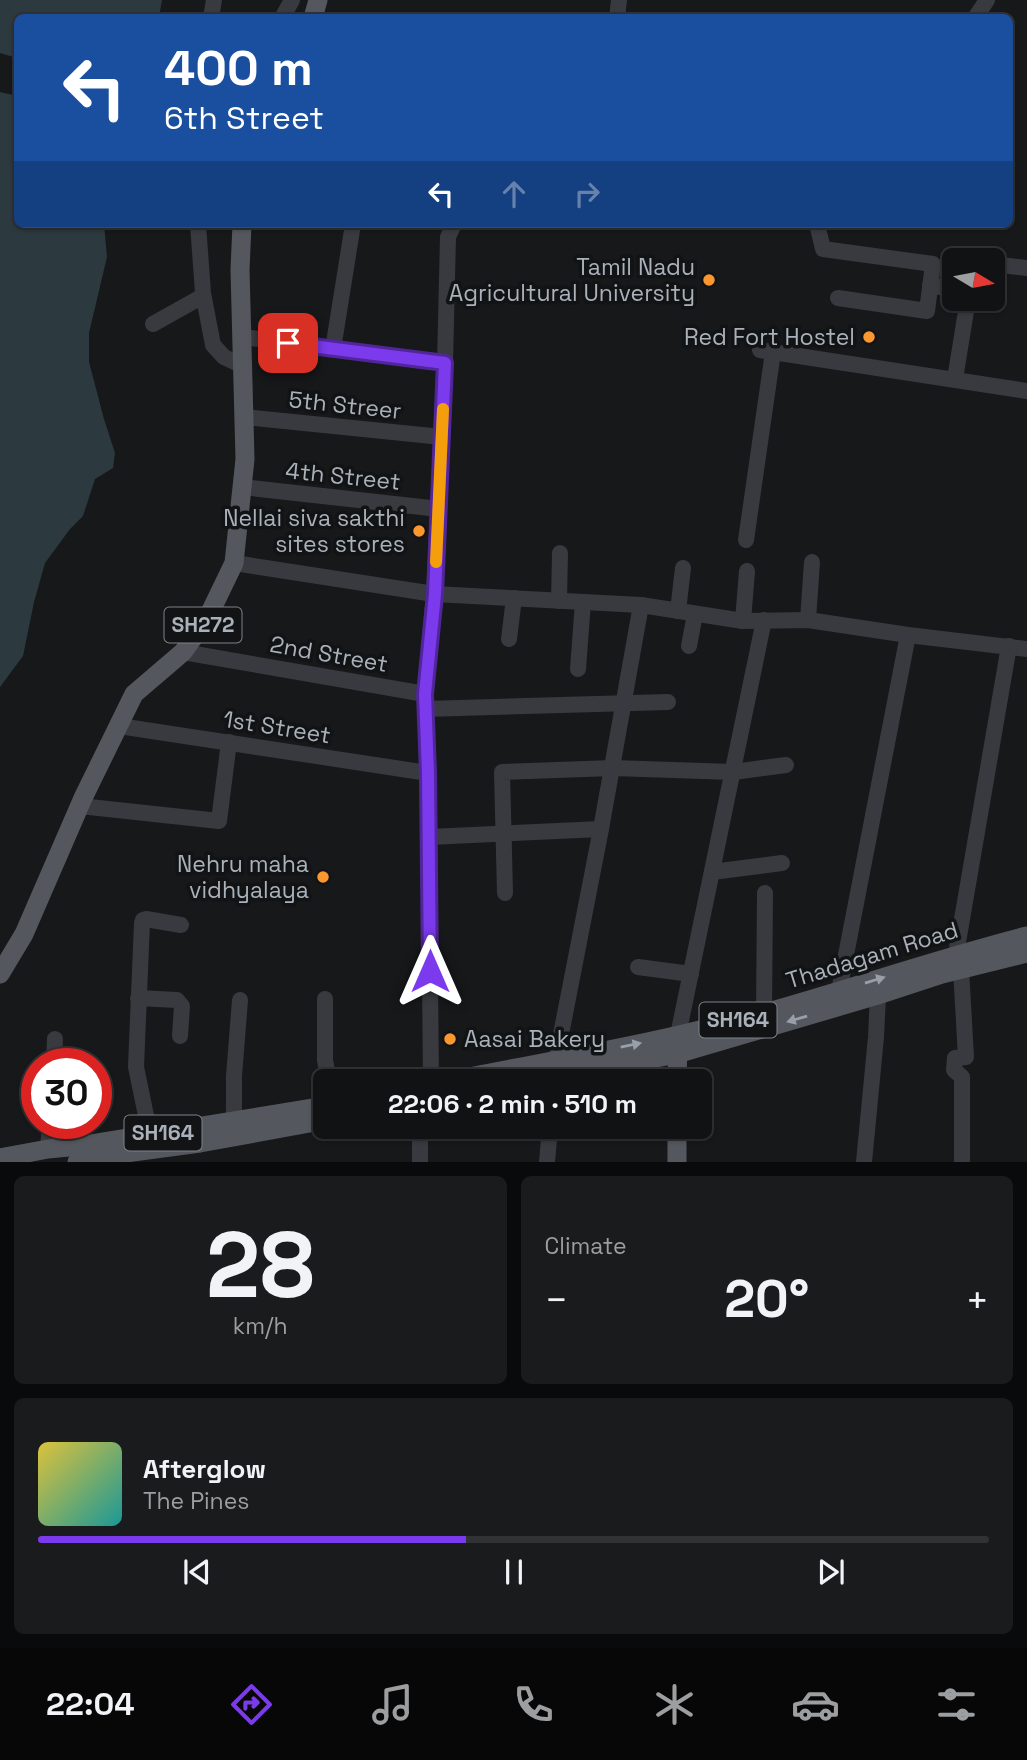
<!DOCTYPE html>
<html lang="en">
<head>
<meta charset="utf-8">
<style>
	:root { --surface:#111214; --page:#1a1b1d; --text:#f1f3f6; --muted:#9c9ea0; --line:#303234; --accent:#7c3aed }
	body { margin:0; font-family:"Space Grotesk",sans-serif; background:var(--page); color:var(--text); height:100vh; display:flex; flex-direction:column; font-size:26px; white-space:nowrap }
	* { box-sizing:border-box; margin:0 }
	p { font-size:23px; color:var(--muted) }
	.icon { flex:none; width:38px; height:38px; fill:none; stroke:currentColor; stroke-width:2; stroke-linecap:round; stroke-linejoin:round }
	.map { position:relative; height:1162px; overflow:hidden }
	.side { display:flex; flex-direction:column; gap:14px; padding:14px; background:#090a0b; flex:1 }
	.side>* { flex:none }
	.top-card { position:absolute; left:14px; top:14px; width:999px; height:214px; border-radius:10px; box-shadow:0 2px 5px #0004,0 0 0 2px var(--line); background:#1a4fa0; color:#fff; overflow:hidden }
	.needle { width:46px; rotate:100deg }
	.controls { position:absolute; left:942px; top:248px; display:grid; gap:14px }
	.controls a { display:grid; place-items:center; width:63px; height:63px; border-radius:10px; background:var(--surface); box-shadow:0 2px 5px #0004,0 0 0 2px var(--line); font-size:35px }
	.speed { position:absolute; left:21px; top:1048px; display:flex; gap:14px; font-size:35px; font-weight:700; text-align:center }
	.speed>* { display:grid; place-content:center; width:91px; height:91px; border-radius:50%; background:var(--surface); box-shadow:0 2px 5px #0004,0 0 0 2px var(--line); line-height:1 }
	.speed .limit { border:10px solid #d22; background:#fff; color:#111 }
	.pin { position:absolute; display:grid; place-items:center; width:60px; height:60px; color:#fff; margin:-30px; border-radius:14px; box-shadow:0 4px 10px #0006 }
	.me { position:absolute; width:77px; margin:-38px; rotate:0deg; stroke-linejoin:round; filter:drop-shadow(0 0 5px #0008) }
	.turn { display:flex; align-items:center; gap:24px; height:147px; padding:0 35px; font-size:32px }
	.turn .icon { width:91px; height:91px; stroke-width:2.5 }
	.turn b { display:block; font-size:49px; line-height:60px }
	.lanes { display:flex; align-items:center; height:66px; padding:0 35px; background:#0003; justify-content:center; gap:35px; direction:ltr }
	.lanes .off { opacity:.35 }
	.big { font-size:52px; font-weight:700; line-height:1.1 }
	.side .tile { flex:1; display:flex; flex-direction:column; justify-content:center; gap:10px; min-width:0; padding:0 24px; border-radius:10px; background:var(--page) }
	.side .dial { align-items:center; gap:0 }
	.dial b { font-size:91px; line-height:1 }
	.song { display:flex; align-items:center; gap:21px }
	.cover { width:84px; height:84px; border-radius:10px; background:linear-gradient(135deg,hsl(50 70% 55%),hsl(180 70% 35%)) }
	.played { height:7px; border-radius:4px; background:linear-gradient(90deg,var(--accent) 45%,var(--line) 45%) }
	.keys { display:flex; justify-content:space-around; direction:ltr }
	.heat { display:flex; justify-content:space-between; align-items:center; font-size:38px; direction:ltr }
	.side .tiles { flex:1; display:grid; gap:14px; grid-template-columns:1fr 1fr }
	.tile:last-child { grid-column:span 2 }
	.trip { position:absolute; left:313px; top:1069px; width:399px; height:70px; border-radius:10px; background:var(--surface); box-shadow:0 2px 5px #0004,0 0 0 2px var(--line); font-weight:700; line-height:70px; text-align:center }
	.tab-bar { display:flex; height:112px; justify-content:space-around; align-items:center; background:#070708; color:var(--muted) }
	.tab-bar .icon { width:49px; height:49px }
	.tab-bar .current { color:var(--accent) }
	.tab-bar b { font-size:32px; color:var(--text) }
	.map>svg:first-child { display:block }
</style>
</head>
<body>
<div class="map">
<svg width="1027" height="1162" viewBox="0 0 1027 1162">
	<rect width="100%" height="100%" fill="#17181a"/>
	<g fill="#2c393e">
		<path d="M0 0H162L159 17 18 18 17 58 0 53Z"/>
		<path d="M0 92 17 96 18 224H104L107 257 89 333V362L104 419 115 453 113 468 95 479 83 516 70 529 45 563 34 602 23 656 0 687Z"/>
	</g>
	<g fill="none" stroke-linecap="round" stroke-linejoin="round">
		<g stroke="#383a3f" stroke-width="16">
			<path d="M211 18 214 0"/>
			<path d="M282 18 292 0"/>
			<path d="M617 18 619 0"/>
			<path d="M975 18 987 0"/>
			<path d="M198 224 203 293 213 345 224 357 243 366"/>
			<path d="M817 224 823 249 933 264 927 311 838 298"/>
			<path d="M993 264 1027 268"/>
			<path d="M930 285 954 290"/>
			<path d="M153 324 203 296"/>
			<path d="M243 337 445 363"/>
			<path d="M333 349 353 224"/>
			<path d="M760 350 1027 391"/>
			<path d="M955 379 968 299"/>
			<path d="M244 417 442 437"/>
			<path d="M242 487 439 509"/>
			<path d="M746 540 773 352"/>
			<path d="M234 563 434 594 641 605 743 621 808 620 908 635 1027 649"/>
			<path d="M559 601 560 553"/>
			<path d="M678 611 683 568"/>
			<path d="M808 620 812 562"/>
			<path d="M743 621 747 571"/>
			<path d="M509 639 514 598"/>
			<path d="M689 646 695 614"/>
			<path d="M183 652 425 694"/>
			<path d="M578 669 583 602"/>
			<path d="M425 709 668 702"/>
			<path d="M119 726 428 773"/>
			<path d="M80 806 219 821 229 742"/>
			<path d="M429 837 601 829"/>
			<path d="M712 872 782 863"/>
			<path d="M505 893 502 772 613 768 733 772 786 765"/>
			<path d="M956 954 1009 646"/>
			<path d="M638 967 691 974"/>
			<path d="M961 969 966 1057 955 1058 954 1070 962 1077V1162"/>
			<path d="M839 991 908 635"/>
			<path d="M138 998 177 1000 182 1006 180 1036"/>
			<path d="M325 999V1060L329 1082"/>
			<path d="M764 1013 765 893"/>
			<path d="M678 1035 764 620"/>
			<path d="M556 1060 601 829 641 605"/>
			<path d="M54 1064 55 1039"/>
			<path d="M431 1082 428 773 425 694 434 594 445 363 448 237 454 224"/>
			<path d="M234 1122V1076L240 1000"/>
			<path d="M150 1135 136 1067 142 923 143 920 146 919 181 925"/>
			<path d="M48 1149 50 1124"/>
			<path d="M420 1162V1127"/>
			<path d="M547 1162 550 1127"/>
			<path d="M864 1162 876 1037 878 995"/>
		</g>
		<g stroke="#54585e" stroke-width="19">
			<path d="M313 18 318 0"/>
			<path d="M0 974 24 934 83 798 134 694 183 652 207 619 234 563 245 459 240 270 242 224"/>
			<path d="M444 1082C522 1066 602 1053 679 1035 797 1008 910 966 1027 936"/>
			<path d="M530 1082 677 1054 878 995 942 974 1027 953"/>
			<path d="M677 1082 678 1041"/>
			<path d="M677 1127V1162"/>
			<path d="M0 1158 48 1149 79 1146 326 1106"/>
			<path d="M77 1162 111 1155 200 1143 326 1120"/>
		</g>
	</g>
	<defs><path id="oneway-solid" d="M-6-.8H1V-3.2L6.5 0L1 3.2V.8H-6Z" transform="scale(1.75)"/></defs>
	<g fill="#989fa8">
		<use href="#oneway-solid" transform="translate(875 980) rotate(-17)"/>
		<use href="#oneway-solid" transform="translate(797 1019) rotate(164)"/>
		<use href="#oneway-solid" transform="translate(631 1045) rotate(-11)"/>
	</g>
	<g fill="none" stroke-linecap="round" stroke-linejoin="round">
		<g stroke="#51269a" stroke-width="18">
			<path id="route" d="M288 343 445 363 435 594 425 694 428 773 430 971"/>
		</g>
		<use href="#route" stroke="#7c3aed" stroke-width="12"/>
		<path stroke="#f59e0b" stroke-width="12" d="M436 562 443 409"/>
	</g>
	<g fill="#fa972f" stroke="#121315" stroke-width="2.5">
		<circle cx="709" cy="280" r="7"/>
		<circle cx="869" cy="337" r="7"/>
		<circle cx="419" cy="531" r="7"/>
		<circle cx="323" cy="877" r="7"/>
		<circle cx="450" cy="1039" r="7"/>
	</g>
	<g text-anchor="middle" stroke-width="7" stroke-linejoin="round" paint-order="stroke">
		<g fill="#121315" stroke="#7c8288" stroke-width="2">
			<rect x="164.5" y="607.5" width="77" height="35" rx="5"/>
			<rect x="699.5" y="1002.5" width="77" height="35" rx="5"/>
			<rect x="124.5" y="1115.5" width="77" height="35" rx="5"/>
		</g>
		<g font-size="21" font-weight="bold" fill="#a9b1ba">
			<text x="203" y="632">SH272</text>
			<text x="738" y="1027">SH164</text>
			<text x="163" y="1140">SH164</text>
		</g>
		<g font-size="23" fill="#a9b1ba" stroke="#121315" text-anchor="end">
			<text x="695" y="275">Tamil Nadu<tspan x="695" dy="26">Agricultural University</tspan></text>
			<text x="855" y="345">Red Fort Hostel</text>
			<text x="405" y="526">Nellai siva sakthi<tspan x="405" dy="26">sites stores</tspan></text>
			<text x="309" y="872">Nehru maha<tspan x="309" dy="26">vidhyalaya</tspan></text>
			<text x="464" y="1047" text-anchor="start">Aasai Bakery</text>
		</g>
		<g font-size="23" fill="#a9b1ba" stroke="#121315">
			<text transform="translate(345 405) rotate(6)" y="8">5th Streer</text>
			<text transform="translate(343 476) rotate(6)" y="8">4th Street</text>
			<text transform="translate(329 654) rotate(10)" y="8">2nd Street</text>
			<text transform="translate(277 727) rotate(9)" y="8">1st Street</text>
			<text transform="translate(872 955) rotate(-17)" y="8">Thadagam Road</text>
		</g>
	</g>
</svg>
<div class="controls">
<a><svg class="needle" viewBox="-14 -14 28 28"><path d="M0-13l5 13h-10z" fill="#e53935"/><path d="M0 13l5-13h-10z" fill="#9c9ea0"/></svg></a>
</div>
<div class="speed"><div class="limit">30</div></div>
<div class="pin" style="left:288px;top:343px;background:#d93025"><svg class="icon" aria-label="arrive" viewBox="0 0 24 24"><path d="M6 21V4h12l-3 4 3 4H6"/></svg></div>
<svg class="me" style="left:430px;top:971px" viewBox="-20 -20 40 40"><path d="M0-17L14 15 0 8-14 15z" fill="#7c3aed" stroke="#fff" stroke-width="4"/></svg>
<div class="trip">22:06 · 2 min · 510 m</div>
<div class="top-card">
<div class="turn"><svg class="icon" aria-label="left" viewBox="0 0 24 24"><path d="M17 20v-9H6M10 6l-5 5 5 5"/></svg><div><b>400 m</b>6th Street</div></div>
<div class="lanes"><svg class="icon" aria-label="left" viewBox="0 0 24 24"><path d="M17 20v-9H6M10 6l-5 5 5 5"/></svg><svg class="icon off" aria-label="ahead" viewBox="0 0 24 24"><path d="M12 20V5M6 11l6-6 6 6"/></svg><svg class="icon off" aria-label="right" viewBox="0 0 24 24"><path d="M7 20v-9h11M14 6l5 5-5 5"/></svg></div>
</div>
</div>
<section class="side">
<div class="tiles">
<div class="tile dial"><b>28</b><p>km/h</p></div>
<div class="tile"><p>Climate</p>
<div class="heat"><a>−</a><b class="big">20°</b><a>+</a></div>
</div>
<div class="tile">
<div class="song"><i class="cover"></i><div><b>Afterglow</b><p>The Pines</p></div></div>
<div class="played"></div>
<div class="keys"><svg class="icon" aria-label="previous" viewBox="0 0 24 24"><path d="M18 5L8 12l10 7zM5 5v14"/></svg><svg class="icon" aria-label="pause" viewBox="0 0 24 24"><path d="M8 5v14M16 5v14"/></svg><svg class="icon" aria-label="next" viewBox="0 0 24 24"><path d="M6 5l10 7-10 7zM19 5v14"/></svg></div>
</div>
</div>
</section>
<nav class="tab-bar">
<b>22:04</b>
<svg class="icon current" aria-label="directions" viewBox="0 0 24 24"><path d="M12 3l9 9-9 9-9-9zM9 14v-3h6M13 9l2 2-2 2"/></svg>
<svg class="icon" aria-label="music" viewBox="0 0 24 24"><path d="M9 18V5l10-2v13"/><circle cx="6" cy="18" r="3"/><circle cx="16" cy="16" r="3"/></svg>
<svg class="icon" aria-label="phone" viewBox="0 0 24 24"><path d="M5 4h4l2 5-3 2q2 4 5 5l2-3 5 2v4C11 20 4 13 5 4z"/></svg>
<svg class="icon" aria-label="climate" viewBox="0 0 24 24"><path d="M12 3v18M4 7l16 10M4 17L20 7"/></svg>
<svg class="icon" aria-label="car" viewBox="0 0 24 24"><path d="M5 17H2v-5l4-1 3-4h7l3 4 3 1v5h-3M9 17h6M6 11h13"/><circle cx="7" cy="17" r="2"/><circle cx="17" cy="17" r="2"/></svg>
<svg class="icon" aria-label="filters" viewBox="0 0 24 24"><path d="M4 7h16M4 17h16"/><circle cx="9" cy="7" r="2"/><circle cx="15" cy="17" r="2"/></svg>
</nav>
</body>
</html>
